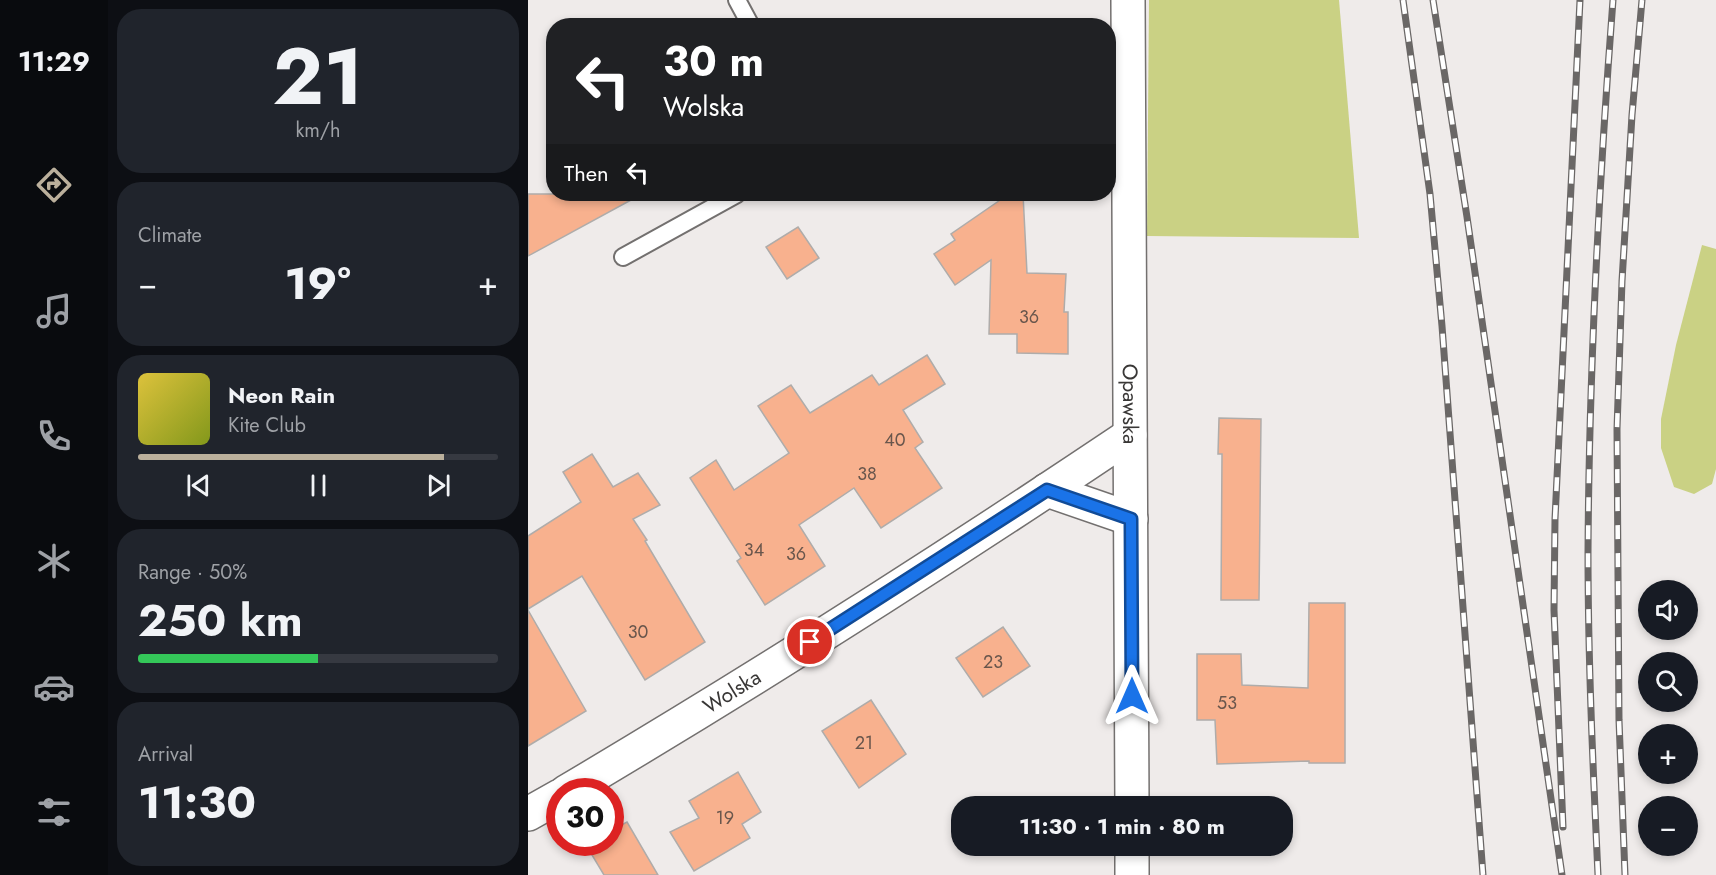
<!DOCTYPE html>
<html lang="en">
<head>
<meta charset="utf-8">
<style>
	:root { --surface:#171b24; --page:#20242c; --text:#f1f3f6; --muted:#9ea1a6; --line:#363941; --accent:#bbb09c }
	body { margin:0; font-family:Jost,sans-serif; background:var(--page); color:var(--text); height:100vh; display:flex; flex-direction:column; font-size:22px; white-space:nowrap }
	* { box-sizing:border-box; margin:0 }
	p { font-size:20px; color:var(--muted) }
	.icon { flex:none; width:33px; height:33px; fill:none; stroke:currentColor; stroke-width:2; stroke-linecap:round; stroke-linejoin:round }
	.map { position:relative; flex:1; overflow:hidden }
	.side { display:flex; flex-direction:column; gap:9px; padding:9px; background:#0d0f14; width:420px }
	.side>* { flex:none }
	.top-card { position:absolute; left:18px; top:18px; width:570px; height:183px; border-radius:24px; box-shadow:0 3px 9px #0003; background:#202124; color:#fff; overflow:hidden }
	.fabs { position:absolute; left:1110px; top:580px; display:grid; gap:12px }
	.fabs a { display:grid; place-items:center; width:60px; height:60px; border-radius:50%; background:var(--surface); box-shadow:0 3px 9px #0003; font-size:30px }
	.speed { position:absolute; left:18px; top:778px; display:flex; gap:12px; font-size:30px; font-weight:700; text-align:center }
	.speed>* { display:grid; place-content:center; width:78px; height:78px; border-radius:50%; background:var(--surface); box-shadow:0 3px 9px #0003; line-height:1 }
	.speed .limit { border:9px solid #d22; background:#fff; color:#111 }
	.pin { position:absolute; display:grid; place-items:center; width:51px; height:51px; color:#fff; margin:-26px; border:3px solid #fff; border-radius:50%; box-shadow:0 2px 6px #0007 }
	.me { position:absolute; width:66px; margin:-33px; rotate:0deg; stroke-linejoin:round; filter:drop-shadow(0 0 4px #0008) }
	.turn { display:flex; align-items:center; gap:21px; height:126px; padding:0 18px; font-size:27px }
	.turn .icon { width:78px; height:78px; stroke-width:2.5 }
	.turn b { display:block; font-size:42px; line-height:51px }
	.then { display:flex; align-items:center; height:57px; padding:0 18px; background:#0003; gap:12px; font-size:22px }
	.big { font-size:45px; font-weight:700; line-height:1.1 }
	.side .tile { flex:1; display:flex; flex-direction:column; justify-content:center; gap:9px; min-width:0; padding:0 21px; border-radius:24px; background:var(--page) }
	.side .dial { align-items:center; gap:0 }
	.dial b { font-size:78px; line-height:1 }
	.song { display:flex; align-items:center; gap:18px }
	.cover { width:72px; height:72px; border-radius:9px; background:linear-gradient(135deg,hsl(50 70% 55%),hsl(70 70% 35%)) }
	.played { height:6px; border-radius:3px; background:linear-gradient(90deg,var(--accent) 85%,var(--line) 85%) }
	.keys { display:flex; justify-content:space-around; direction:ltr }
	.heat { display:flex; justify-content:space-between; align-items:center; font-size:33px; direction:ltr }
	.charge { height:9px; border-radius:4px; background:linear-gradient(90deg,#34c759 50%,var(--line) 0) }
	.trip { position:absolute; left:423px; top:796px; width:342px; height:60px; border-radius:24px; background:var(--surface); box-shadow:0 3px 9px #0003; font-weight:700; line-height:60px; text-align:center }
	main { display:flex; flex:1; min-height:0 }
	.dock { display:flex; flex-direction:column; width:108px; justify-content:space-around; align-items:center; background:#090b0e; color:var(--muted) }
	.dock .icon { width:42px; height:42px }
	.dock .on { color:var(--accent) }
	.dock b { font-size:27px; color:var(--text) }
	.map>svg:first-child { display:block }
</style>
</head>
<body>
<main>
<nav class="dock">
<b>11:29</b>
<svg class="icon on" aria-label="directions" viewBox="0 0 24 24"><path d="M12 3l9 9-9 9-9-9zM9 14v-3h6M13 9l2 2-2 2"/></svg>
<svg class="icon" aria-label="music" viewBox="0 0 24 24"><path d="M9 18V5l10-2v13"/><circle cx="6" cy="18" r="3"/><circle cx="16" cy="16" r="3"/></svg>
<svg class="icon" aria-label="phone" viewBox="0 0 24 24"><path d="M5 4h4l2 5-3 2q2 4 5 5l2-3 5 2v4C11 20 4 13 5 4z"/></svg>
<svg class="icon" aria-label="climate" viewBox="0 0 24 24"><path d="M12 3v18M4 7l16 10M4 17L20 7"/></svg>
<svg class="icon" aria-label="car" viewBox="0 0 24 24"><path d="M5 17H2v-5l4-1 3-4h7l3 4 3 1v5h-3M9 17h6M6 11h13"/><circle cx="7" cy="17" r="2"/><circle cx="17" cy="17" r="2"/></svg>
<svg class="icon" aria-label="filters" viewBox="0 0 24 24"><path d="M4 7h16M4 17h16"/><circle cx="9" cy="7" r="2"/><circle cx="15" cy="17" r="2"/></svg>
</nav>
<section class="side">
<div class="tile dial"><b>21</b><p>km/h</p></div>
<div class="tile"><p>Climate</p>
<div class="heat"><a>−</a><b class="big">19°</b><a>+</a></div>
</div>
<div class="tile">
<div class="song"><i class="cover"></i><div><b>Neon Rain</b><p>Kite Club</p></div></div>
<div class="played"></div>
<div class="keys"><svg class="icon" aria-label="previous" viewBox="0 0 24 24"><path d="M18 5L8 12l10 7zM5 5v14"/></svg><svg class="icon" aria-label="pause" viewBox="0 0 24 24"><path d="M8 5v14M16 5v14"/></svg><svg class="icon" aria-label="next" viewBox="0 0 24 24"><path d="M6 5l10 7-10 7zM19 5v14"/></svg></div>
</div>
<div class="tile"><p>Range · 50%</p><b class="big">250 km</b><div class="charge"></div></div>
<div class="tile"><p>Arrival</p><b class="big">11:30</b></div>
</section>
<div class="map">
<svg width="1188" height="875" viewBox="0 0 1188 875">
	<rect width="100%" height="100%" fill="#efebea"/>
	<g fill="#cad184">
		<path d="M621 0H811L831 238 619 236Z"/>
		<path d="M1174 245 1188 249V469L1184 484 1166 494 1146 487 1133 448V419L1148 345Z"/>
	</g>
	<g fill="#f8b18e" stroke="#afacaa" stroke-width="1.5">
		<path d="M0 194H114L0 256Z"/>
		<path d="M481 194H495L499 273 538 274 536 312H540V354L489 353V334H461L463 260 427 285 406 254 427 240 423 234Z"/>
		<path d="M270 227 291 258 259 279 238 247Z"/>
		<path d="M399 355 417 384 375 410 395 442 387 448 414 488 353 528 326 488 271 525 297 566 237 605 209 561 213 558 162 478 188 460 206 490 261 453 230 406 263 385 282 413 344 375 351 385Z"/>
		<path d="M691 418 733 419 731 600H693L694 454H690Z"/>
		<path d="M64 454 85 487 110 473 132 505 105 519 119 540 117 541 177 642 117 680 54 576 0 609V536L53 502 35 472Z"/>
		<path d="M781 603H817V763H781V761L689 764 687 720H669V654H713L714 685 780 688Z"/>
		<path d="M0 610 58 711 0 746Z"/>
		<path d="M475 627 502 666 455 697 428 658Z"/>
		<path d="M343 700 378 754 331 788 294 731Z"/>
		<path d="M210 772 233 812 214 824 222 838 166 871 142 832 171 818 161 801Z"/>
		<path d="M99 822 130 875H76L58 845 62 843H82V831Z"/>
	</g>
	<g fill="none" stroke-linecap="round" stroke-linejoin="round">
		<g stroke="#73706f" stroke-width="20">
			<g id="service">
				<path d="M209 0 223 26"/>
				<path d="M95 257 209 194"/>
			</g>
		</g>
		<g stroke="#73706f" stroke-width="36">
			<g id="minor">
				<path id="s1" d="M600 0 604 807"/>
				<path d="M519 490 603 519"/>
				<path id="s2" d="M38 792C229 679 417 559 602 435"/>
				<path d="M0 814 32 796"/>
				<path d="M604 846V875"/>
			</g>
		</g>
		<use href="#service" stroke="#fff" stroke-width="16"/>
		<use href="#minor" stroke="#fff" stroke-width="33"/>
		<g stroke="#6a6766" stroke-width="7">
			<g id="rail">
				<path d="M875 0 902 194 914 326 955 875"/>
				<path d="M905 0 939 217 1034 875"/>
				<path d="M1035 827 1026 610 1027 519 1052 0"/>
				<path d="M1070 875C1065 768 1060 660 1060 553 1061 368 1071 184 1085 0"/>
				<path d="M1097 875 1091 720 1089 429 1094 281 1104 115 1114 0"/>
			</g>
		</g>
		<use href="#rail" stroke="#fff" stroke-width="4.5" stroke-dasharray="14" stroke-linecap="butt"/>
	</g>
	<g fill="none" stroke-linecap="round" stroke-linejoin="round">
		<g stroke="#114b97" stroke-width="15">
			<path id="route" d="M282 642 519 490 603 519 604 696"/>
		</g>
		<use href="#route" stroke="#1a73e8" stroke-width="10"/>
	</g>
	<g text-anchor="middle" stroke-width="4.5" stroke-linejoin="round" paint-order="stroke">
		<g font-size="18" fill="#69564c">
			<text x="501" y="323">36</text>
			<text x="367" y="446">40</text>
			<text x="339" y="480">38</text>
			<text x="226" y="556">34</text>
			<text x="268" y="560">36</text>
			<text x="110" y="638">30</text>
			<text x="465" y="668">23</text>
			<text x="699" y="709">53</text>
			<text x="336" y="749">21</text>
			<text x="197" y="824">19</text>
		</g>
		<g font-size="21" fill="#393736" stroke="#fff">
			<text dy="7" stroke="none"><textPath href="#s1" startOffset="404">Opawska</textPath></text>
			<text dy="7" stroke="none"><textPath href="#s2" startOffset="194">Wolska</textPath></text>
		</g>
	</g>
</svg>
<div class="fabs">
<a><svg class="icon" aria-label="sound" viewBox="0 0 24 24"><path d="M4 9h4l5-4v14l-5-4H4zM17 9q2 3 0 6"/></svg></a>
<a><svg class="icon" aria-label="search" viewBox="0 0 24 24"><circle cx="10" cy="10" r="6"/><path d="M15 15l6 6"/></svg></a>
<a>+</a>
<a>−</a>
</div>
<div class="speed"><div class="limit">30</div></div>
<div class="pin" style="left:282px;top:642px;background:#d93025"><svg class="icon" aria-label="arrive" viewBox="0 0 24 24"><path d="M6 21V4h12l-3 4 3 4H6"/></svg></div>
<svg class="me" style="left:604px;top:696px" viewBox="-20 -20 40 40"><path d="M0-17L14 15 0 8-14 15z" fill="#1a73e8" stroke="#fff" stroke-width="4"/></svg>
<div class="trip">11:30 · 1 min · 80 m</div>
<div class="top-card">
<div class="turn"><svg class="icon" aria-label="left" viewBox="0 0 24 24"><path d="M17 20v-9H6M10 6l-5 5 5 5"/></svg><div><b>30 m</b>Wolska</div></div>
<div class="then">Then<svg class="icon" aria-label="left" viewBox="0 0 24 24"><path d="M17 20v-9H6M10 6l-5 5 5 5"/></svg></div>
</div>
</div>
</main>
</body>
</html>
